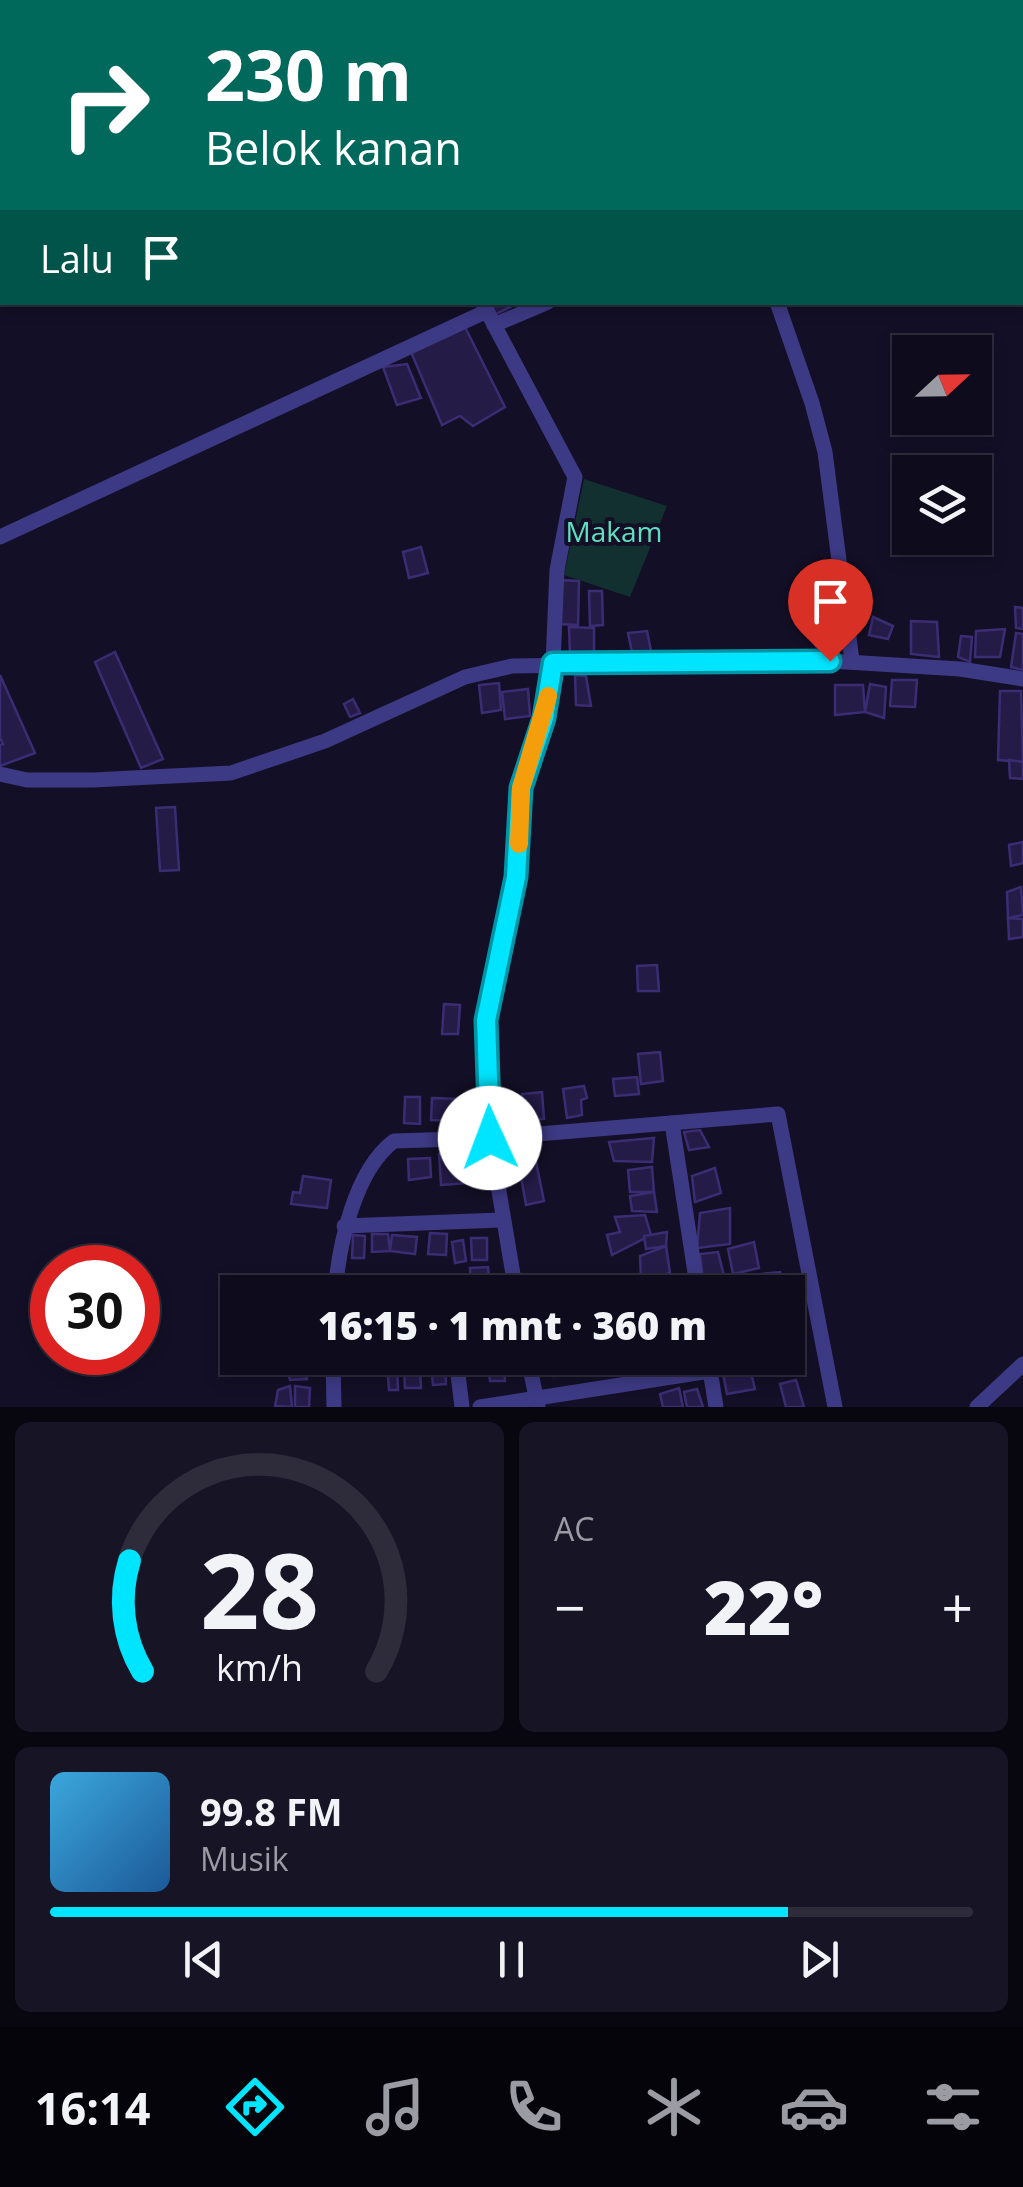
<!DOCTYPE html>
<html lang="id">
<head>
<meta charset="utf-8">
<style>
	:root { --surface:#0e0b1c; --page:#171425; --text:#f1f3f6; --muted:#9b9ba3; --line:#2e2b3b; --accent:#00e5ff }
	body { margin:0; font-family:"Open Sans",sans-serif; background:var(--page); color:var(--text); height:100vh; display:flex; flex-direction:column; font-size:38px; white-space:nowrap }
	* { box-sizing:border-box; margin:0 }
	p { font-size:32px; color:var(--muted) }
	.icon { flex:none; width:55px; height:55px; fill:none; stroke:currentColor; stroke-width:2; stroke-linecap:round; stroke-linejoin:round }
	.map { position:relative; height:1407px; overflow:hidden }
	.drawer { display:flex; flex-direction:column; gap:15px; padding:15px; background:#08060f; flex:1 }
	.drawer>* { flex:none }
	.guide { position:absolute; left:0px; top:0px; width:1025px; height:305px; box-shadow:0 5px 15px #0003,0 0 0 2px var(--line); background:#00695c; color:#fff; overflow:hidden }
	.needle { width:65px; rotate:68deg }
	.buttons { position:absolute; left:892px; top:335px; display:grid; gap:20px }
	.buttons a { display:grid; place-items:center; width:100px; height:100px; border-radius:0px; background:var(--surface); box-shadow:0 5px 15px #0003,0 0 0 2px var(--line); font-size:50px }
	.speed { position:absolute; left:30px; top:1245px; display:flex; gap:20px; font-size:50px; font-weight:700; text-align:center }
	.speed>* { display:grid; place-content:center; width:130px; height:130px; border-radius:50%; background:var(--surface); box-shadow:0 5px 15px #0003,0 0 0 2px var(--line); line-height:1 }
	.speed .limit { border:15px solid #d22; background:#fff; color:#111 }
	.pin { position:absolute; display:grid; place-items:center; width:85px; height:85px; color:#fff; margin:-102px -42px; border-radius:50% 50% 50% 0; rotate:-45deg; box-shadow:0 0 10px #0007 }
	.pin .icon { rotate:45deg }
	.me { position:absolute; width:110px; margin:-55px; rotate:358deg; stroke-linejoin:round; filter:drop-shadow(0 0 8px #0008) }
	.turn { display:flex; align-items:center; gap:35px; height:210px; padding:0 40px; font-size:45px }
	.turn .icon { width:130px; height:130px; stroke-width:2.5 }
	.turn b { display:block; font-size:70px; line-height:85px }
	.then { display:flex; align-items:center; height:95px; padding:0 40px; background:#0003; gap:20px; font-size:38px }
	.big { font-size:75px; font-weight:800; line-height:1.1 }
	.drawer .tile { flex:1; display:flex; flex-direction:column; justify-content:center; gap:15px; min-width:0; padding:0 35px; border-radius:15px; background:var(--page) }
	.drawer .dial { align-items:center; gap:0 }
	.dial svg { height:260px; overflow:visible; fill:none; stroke:var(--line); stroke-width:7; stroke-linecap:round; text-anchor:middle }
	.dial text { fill:var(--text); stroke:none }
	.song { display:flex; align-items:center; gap:30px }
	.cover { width:120px; height:120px; border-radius:15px; background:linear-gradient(135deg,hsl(200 70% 55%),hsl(210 70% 35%)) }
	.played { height:10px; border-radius:5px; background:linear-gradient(90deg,var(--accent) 80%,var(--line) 80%) }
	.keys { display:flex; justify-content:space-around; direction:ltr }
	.heat { display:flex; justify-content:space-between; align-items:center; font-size:55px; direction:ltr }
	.drawer .tiles { flex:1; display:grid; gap:15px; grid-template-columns:1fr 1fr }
	.tile:last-child { grid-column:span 2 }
	.trip { position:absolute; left:220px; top:1275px; width:585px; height:100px; border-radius:0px; background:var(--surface); box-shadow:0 5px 15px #0003,0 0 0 2px var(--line); font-weight:800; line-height:100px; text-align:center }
	.menu { display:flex; height:160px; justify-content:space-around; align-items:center; background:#06040b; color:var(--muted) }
	.menu .icon { width:70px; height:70px }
	.menu .on { color:var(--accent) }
	.menu b { font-size:45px; color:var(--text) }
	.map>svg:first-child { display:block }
</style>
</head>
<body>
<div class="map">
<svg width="1023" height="1407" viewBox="0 0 1023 1407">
	<rect width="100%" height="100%" fill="#130f26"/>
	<path fill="#12302f" d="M584 479 667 506 630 597 564 575Z"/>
	<g fill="#241b47" stroke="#3b2d73" stroke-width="2.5">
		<path d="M490 302H520L496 314Z"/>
		<path d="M465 327 505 407 473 426 460 416 442 425 411 352Z"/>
		<path d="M407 364 421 398 397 405 383 367Z"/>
		<path d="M421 547 428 573 409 578 403 552Z"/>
		<path d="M560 580 579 581 578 625 558 624Z"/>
		<path d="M830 590 835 608 827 607 834 644 816 646 810 591Z"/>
		<path d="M589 591H602L603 625 590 626Z"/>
		<path d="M1015 607 1023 608V629L1016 628Z"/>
		<path d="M873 617 893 626 888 639 869 635Z"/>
		<path d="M911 621 937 622 939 657 911 654Z"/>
		<path d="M569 627 594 628V656L570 654Z"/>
		<path d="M1005 629 1000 657H975L976 631Z"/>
		<path d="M647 631 651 651 633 657 628 633Z"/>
		<path d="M1016 633 1023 634V670L1011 667Z"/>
		<path d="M961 636 972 637 970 662 958 657Z"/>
		<path d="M115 652 163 759 141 768 95 662Z"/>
		<path d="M0 675 35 753 0 766V745L3 744 0 738Z"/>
		<path d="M575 675 586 676 591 706 576 705Z"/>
		<path d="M892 680H917L915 707 890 706Z"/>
		<path d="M499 683 501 710 482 713 479 685Z"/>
		<path d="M870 684 886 687 884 718 865 712Z"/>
		<path d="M835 685H863L865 712 835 715Z"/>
		<path d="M528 689 530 716 505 719 502 692Z"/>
		<path d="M1000 691H1021L1023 762 998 760Z"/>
		<path d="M353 699 360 713 350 717 344 704Z"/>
		<path d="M1009 760 1023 762V779L1010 778Z"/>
		<path d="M175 807 179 870 160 871 156 808Z"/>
		<path d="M1023 842V863L1011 866 1009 845Z"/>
		<path d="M1021 887 1023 915 1008 918 1007 892Z"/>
		<path d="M1008 918 1023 919V937L1009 939Z"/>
		<path d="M657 965 659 991H638L637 966Z"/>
		<path d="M444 1004 460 1005 458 1034H442Z"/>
		<path d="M660 1052 663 1081 641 1084 638 1054Z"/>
		<path d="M637 1077 639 1094 615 1096 613 1079Z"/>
		<path d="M584 1086 587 1098 581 1100 582 1115 567 1118 563 1089Z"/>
		<path d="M542 1092 544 1119 524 1121 522 1094Z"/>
		<path d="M405 1097H420V1124L404 1123Z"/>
		<path d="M515 1097 516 1124 502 1125V1099Z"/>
		<path d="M432 1098 460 1099V1121L431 1120Z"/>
		<path d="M700 1130 709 1147 689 1150 684 1132Z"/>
		<path d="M654 1138 652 1162 614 1161 609 1142Z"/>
		<path d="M466 1153 468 1183 441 1185 439 1154Z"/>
		<path d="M535 1157 544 1201 526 1205 518 1160Z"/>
		<path d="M430 1158 431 1177 409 1180 408 1159Z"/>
		<path d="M652 1167 654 1192H630L628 1170Z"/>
		<path d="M715 1168 721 1193 695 1202 692 1176Z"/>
		<path d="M303 1176 331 1180 327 1208 291 1204 293 1192 300 1193Z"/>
		<path d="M654 1192 657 1212 632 1211 630 1196Z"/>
		<path d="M730 1208V1244L697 1248 700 1213Z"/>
		<path d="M645 1215 651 1235 612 1255 607 1235 620 1232 615 1217Z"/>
		<path d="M667 1232 666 1246 646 1249 644 1236Z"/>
		<path d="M430 1233 447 1234 446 1255 428 1254Z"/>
		<path d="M372 1234H388L390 1251 372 1252Z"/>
		<path d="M353 1235 365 1236 364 1258H352Z"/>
		<path d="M392 1235 417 1237 415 1254 390 1251Z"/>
		<path d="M471 1238H487V1260H472Z"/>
		<path d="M463 1240 466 1261 455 1263 452 1242Z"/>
		<path d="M754 1242 759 1268 733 1274 728 1249Z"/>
		<path d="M666 1246 670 1273 641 1280 640 1256Z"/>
		<path d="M718 1252 724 1276 703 1280 700 1254Z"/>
		<path d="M488 1267 490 1287 471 1288 470 1268Z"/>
		<path d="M780 1272 782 1291 773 1292H748L741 1276Z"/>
		<path d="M610 1275 635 1276 639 1289 620 1292Z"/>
		<path d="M724 1276 725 1292H705L703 1280Z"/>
		<path d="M564 1358 569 1372 554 1376 549 1360Z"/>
		<path d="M445 1363 446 1384 433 1385 431 1364Z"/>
		<path d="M397 1364 398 1390H389L387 1365Z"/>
		<path d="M420 1367 421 1388H405L404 1368Z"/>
		<path d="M287 1368H303L307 1379 290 1380Z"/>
		<path d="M750 1369 755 1389 727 1394 723 1374Z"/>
		<path d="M504 1370 505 1381H490L489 1371Z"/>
		<path d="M796 1380 804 1407H786L780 1384Z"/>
		<path d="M290 1386 292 1407 275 1406 278 1390Z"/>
		<path d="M295 1386 310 1388 309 1407H295Z"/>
		<path d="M679 1388 683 1407H663L660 1394Z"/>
		<path d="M697 1389 703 1407H687L684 1392Z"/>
	</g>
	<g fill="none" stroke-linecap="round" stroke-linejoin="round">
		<g stroke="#3d3a85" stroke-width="15">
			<path d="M19 0 20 2"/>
			<path d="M78 0 79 2"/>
			<path d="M367 0 368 2"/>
			<path d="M466 0 467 2"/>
			<path d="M673 0 674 2"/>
			<path d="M928 0 929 2"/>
			<path d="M643 2 649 0"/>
			<path d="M0 73 2 70"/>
			<path d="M482 302 575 477 557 570 553 663 548 699 521 788 516 877 486 1020 490 1138 516 1292"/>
			<path d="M777 302 812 403 825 452 852 661"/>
			<path d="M494 325 548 302"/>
			<path d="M0 537 487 311"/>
			<path d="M0 774 27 780H93L231 773 325 741 465 677 512 666 830 661 960 669 1023 679"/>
			<path d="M672 1123 698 1292"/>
			<path d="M344 1226 501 1220"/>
			<path d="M335 1292C339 1246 354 1171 394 1141L490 1138 778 1114 835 1407"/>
			<path d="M333 1358 334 1407"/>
			<path d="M456 1358 462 1407"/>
			<path d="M528 1358 538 1407"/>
			<path d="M708 1358 716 1407"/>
			<path d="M480 1407 710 1371"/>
			<path d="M977 1407 1023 1364"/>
		</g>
	</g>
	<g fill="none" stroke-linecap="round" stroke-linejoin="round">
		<g stroke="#0095a6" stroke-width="25">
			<path id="route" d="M490 1138 486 1020 516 877 521 788 544 718 553 663 830 661"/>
		</g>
		<use href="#route" stroke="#00e5ff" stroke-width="18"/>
		<path stroke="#f59e0b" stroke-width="18" d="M519 844 521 788 548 696"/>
	</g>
	<g text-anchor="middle" stroke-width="8" stroke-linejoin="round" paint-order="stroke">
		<g font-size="28" fill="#5fe0c0" stroke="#130f26">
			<text x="614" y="542">Makam</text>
		</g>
	</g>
</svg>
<div class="buttons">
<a><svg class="needle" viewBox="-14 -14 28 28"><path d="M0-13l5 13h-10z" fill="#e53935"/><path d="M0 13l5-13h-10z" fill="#9b9ba3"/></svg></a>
<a><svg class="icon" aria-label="layers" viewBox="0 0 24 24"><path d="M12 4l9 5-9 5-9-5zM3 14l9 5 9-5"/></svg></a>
</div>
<div class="speed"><div class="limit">30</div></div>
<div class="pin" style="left:830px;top:661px;background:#d93025"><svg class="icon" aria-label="arrive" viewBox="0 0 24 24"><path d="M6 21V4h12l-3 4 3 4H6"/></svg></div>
<svg class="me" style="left:490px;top:1138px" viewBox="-20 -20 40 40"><circle r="19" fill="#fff"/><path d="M0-13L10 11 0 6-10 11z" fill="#00e5ff"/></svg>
<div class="trip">16:15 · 1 mnt · 360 m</div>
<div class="guide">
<div class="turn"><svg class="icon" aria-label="right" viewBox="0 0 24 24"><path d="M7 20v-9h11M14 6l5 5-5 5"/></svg><div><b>230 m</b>Belok kanan</div></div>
<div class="then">Lalu<svg class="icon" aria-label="arrive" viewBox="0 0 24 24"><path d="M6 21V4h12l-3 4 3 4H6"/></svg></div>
</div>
</div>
<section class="drawer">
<div class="tiles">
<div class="tile dial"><svg viewBox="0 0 100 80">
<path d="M14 69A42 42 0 1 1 86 69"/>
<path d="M14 69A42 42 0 0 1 10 35" stroke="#00e5ff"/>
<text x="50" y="56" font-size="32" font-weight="700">28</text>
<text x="50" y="72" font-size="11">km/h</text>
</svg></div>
<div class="tile"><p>AC</p>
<div class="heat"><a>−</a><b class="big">22°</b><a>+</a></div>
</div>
<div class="tile">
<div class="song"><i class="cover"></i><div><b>99.8 FM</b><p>Musik</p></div></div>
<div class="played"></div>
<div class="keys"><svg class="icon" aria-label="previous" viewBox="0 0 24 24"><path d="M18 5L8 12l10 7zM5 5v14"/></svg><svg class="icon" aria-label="pause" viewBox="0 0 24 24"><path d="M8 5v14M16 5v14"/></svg><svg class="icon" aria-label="next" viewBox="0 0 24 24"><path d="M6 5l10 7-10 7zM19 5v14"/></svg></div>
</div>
</div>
</section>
<nav class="menu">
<b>16:14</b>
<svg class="icon on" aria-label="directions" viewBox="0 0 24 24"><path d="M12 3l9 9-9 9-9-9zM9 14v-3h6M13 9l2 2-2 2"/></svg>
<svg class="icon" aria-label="music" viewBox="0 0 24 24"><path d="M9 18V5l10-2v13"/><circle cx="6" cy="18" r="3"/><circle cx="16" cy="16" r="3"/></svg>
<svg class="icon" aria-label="phone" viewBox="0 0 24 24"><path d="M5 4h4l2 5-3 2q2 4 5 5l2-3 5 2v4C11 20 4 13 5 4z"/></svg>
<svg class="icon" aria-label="climate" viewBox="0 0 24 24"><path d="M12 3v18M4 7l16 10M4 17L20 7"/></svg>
<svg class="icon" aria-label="car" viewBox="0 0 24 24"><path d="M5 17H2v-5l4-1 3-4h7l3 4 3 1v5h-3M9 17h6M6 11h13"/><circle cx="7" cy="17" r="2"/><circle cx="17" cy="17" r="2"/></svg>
<svg class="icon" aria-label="filters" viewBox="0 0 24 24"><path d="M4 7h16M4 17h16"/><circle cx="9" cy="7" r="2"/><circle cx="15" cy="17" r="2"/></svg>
</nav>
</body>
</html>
